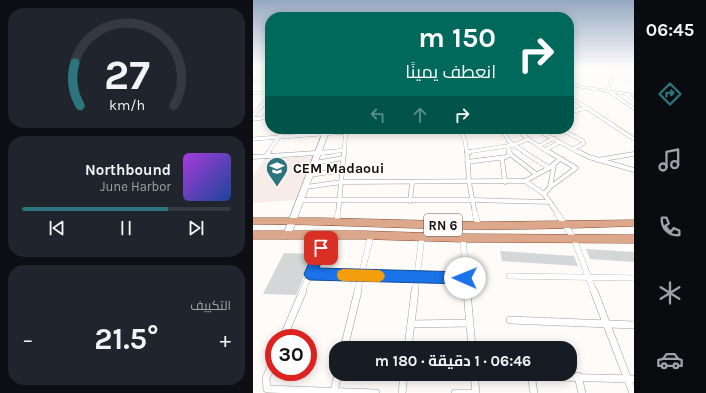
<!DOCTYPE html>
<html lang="ar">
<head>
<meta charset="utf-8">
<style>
	:root { --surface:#171b24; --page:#20242c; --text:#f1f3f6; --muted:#9ea1a6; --line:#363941; --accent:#2d757e }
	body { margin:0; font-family:Karla,Cairo,sans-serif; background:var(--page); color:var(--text); direction:rtl; height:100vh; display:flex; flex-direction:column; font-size:15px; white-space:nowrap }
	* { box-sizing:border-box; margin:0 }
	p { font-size:13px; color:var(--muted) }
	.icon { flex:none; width:22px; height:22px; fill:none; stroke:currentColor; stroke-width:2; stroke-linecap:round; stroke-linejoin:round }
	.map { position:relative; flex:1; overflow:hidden; direction:ltr }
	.details { display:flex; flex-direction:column; gap:8px; padding:8px; background:#0d0f14; width:253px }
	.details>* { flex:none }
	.guide { position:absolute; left:12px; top:12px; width:309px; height:122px; border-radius:16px; box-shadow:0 2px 10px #0003; direction:rtl; background:#00695c; color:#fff; overflow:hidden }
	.speed { position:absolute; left:12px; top:329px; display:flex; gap:8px; font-size:20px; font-weight:700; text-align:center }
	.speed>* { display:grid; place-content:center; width:52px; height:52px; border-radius:50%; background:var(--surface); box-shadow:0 2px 10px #0003; line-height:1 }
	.speed .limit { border:6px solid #d22; background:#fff; color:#111 }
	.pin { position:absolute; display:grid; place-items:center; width:34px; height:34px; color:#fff; margin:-17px; border-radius:8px; box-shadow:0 2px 6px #0006 }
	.me { position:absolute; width:44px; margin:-22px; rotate:271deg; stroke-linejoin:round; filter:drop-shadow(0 0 3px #0008) }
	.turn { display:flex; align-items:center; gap:14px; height:84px; padding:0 12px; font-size:18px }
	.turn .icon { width:52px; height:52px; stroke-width:2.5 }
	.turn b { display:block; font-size:28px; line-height:34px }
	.lanes { display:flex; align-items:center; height:38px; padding:0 12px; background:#0003; justify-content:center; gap:20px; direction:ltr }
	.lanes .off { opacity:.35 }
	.big { font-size:30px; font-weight:700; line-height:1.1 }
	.details .card { flex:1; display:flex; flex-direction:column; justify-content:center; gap:6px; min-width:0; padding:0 14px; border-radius:16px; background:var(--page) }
	.details .dial { align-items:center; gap:0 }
	.dial svg { height:104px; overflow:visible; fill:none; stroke:var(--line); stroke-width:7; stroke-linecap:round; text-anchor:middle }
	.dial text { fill:var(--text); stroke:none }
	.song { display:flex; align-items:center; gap:12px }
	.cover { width:48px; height:48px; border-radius:6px; background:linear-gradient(135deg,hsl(280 70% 55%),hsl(220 70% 35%)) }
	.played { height:4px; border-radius:2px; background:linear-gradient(90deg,var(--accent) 70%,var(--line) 70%) }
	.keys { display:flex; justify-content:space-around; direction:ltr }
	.heat { display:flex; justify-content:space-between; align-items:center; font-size:22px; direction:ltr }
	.trip { position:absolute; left:76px; top:341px; width:248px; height:40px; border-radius:16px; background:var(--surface); box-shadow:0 2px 10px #0003; font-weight:700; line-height:40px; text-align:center; direction:rtl }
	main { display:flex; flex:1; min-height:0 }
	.menu { display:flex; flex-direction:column; width:72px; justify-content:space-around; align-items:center; background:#090b0e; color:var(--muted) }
	.menu .icon { width:28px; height:28px }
	.menu .selected { color:var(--accent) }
	.menu b { font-size:18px; color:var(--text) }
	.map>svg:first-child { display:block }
</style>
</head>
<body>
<main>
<nav class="menu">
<b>06:45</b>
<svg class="icon selected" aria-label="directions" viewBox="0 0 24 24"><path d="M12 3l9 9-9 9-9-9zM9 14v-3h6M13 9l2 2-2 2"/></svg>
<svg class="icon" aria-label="music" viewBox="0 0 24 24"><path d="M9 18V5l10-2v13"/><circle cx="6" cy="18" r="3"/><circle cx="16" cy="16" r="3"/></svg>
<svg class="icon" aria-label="phone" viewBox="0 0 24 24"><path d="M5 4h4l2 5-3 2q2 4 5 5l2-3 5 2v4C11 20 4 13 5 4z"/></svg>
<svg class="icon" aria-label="climate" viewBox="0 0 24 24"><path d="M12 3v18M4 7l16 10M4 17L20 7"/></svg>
<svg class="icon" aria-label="car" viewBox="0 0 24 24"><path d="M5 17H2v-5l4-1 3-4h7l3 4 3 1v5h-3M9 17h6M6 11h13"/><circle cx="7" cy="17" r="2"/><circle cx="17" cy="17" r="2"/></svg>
</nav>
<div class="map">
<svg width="381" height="393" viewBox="0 0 381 393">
	<rect width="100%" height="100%" fill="#fefbf9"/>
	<path fill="#f7ece7" d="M60 156 43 200 0 203V177L11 159Z"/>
	<g fill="#d3d7d7">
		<path d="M333 249 381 252V262L337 259Z"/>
		<path d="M247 251 321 256 325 266 249 261Z"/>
		<path d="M31 253 61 254 43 295 10 294Z"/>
	</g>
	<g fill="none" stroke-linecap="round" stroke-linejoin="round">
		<g stroke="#a19d9c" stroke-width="3">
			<g id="street-far4">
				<path d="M379 68 381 69"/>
				<path d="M0 69 10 68"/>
				<path d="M381 72 365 75 381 84"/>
				<path d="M0 73 17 72"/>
				<path d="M0 82 17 81"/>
				<path d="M355 91 360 74 364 70 363 68"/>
				<path d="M0 93 17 92"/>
				<path d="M374 94 381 101"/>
				<path d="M316 97 329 105"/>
				<path d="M9 105 17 95"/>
			</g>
		</g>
		<g stroke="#a19d9c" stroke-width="4">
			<g id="street-far3">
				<path d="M334 108 381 139"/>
				<path d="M316 112 334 108 328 104"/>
				<path d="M0 116 10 104"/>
				<path d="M0 119 17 117"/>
				<path d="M207 129 212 141 214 153"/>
				<path d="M252 129 250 132 257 142 273 153"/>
				<path d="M264 129 275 139 297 153"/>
				<path d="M282 129 327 153"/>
				<path d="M307 129 330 141 331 143 320 149"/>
				<path d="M0 139 93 132"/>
				<path d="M255 146 257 153"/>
				<path d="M286 146 301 138"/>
				<path d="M292 150 307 142"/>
				<path d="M214 152 261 145 275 139"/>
				<path d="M15 153 31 129"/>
				<path d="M69 153 92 150"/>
				<path d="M91 153 93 129"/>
			</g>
		</g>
		<g stroke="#a19d9c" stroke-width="5">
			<g id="street-far2">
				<path d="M214 152 216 182 222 214"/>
				<path d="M214 152H217"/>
				<path d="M271 152 296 168"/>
				<path d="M296 152 323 168 297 187"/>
				<path d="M326 152 336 157 381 170"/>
				<path d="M257 154 283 174"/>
				<path d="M13 156 16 152"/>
				<path d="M0 157 78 152"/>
				<path d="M249 158 252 182"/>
				<path d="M344 160 381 154"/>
				<path d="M214 162 253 157 257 154 256 152"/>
				<path d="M62 163 90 158"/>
				<path d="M57 175 89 170"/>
				<path d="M272 181 291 194 305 214"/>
				<path d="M53 187 89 182 272 181 296 168 307 159"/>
				<path d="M291 194 297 187 301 165"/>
				<path d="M48 200H221L297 202"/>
				<path d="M157 201 159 183"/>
				<path d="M85 214 91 152"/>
			</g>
		</g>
		<g stroke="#a19d9c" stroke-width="6">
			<g id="street-far1">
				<path d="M222 213 225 225"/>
				<path d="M304 213 321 239 341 292"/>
				<path d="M84 221 85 213"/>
				<path d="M210 238 214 292"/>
				<path d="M57 274 213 278"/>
				<path d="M256 276 381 278"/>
				<path d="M49 292 73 236"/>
				<path d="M104 292 118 235"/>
				<path d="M162 292 169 236"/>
			</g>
		</g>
		<g stroke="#a19d9c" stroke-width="8">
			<g id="street">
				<path d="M214 291 219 348"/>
				<path d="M341 291 380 393"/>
				<path d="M257 320 381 325"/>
				<path d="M158 324 217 323"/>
				<path d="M30 338 50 291"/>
				<path d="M91 348 105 291"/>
				<path d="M155 348 162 291"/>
				<path d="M21 360 13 378 14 389 123 393"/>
				<path d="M221 374 223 393"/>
				<path d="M221 375 381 379"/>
				<path d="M278 375 281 393"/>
				<path d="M325 376 329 393"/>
				<path d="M81 391 85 374"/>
				<path d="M149 393 151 374"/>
				<path d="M202 393H222"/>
			</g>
		</g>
		<g stroke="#a19d9c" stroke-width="1">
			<g id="secondary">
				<path d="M9 68H13L0 79V76Z"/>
				<path d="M316 84 381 94V96L361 93 381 107V110L357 94 356 92 316 86Z"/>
				<path d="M71 129H77L38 235 37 238 34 239 31 238 30 235Z"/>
			</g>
		</g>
		<g stroke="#874c2f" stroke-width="1">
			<g id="primary">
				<path d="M0 218H68L231 222 381 220V226C323 228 264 230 206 229 137 228 69 224 0 224Z"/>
				<path d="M0 231H109L210 234 381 235V243L210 242 109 239H0Z"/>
			</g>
		</g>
		<use href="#street-far4" stroke="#fff" stroke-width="2.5"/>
		<use href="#street-far3" stroke="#fff" stroke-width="3.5"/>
		<use href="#street-far2" stroke="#fff" stroke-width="4"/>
		<use href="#street-far1" stroke="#fff" stroke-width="5.5"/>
		<use href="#street" stroke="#fff" stroke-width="7"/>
		<use href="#secondary" fill="#fff" fill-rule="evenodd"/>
		<use href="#primary" fill="#dda78c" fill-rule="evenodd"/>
	</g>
	<linearGradient id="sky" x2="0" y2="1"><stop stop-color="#95a8c2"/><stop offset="0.55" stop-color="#fffdfc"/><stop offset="1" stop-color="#fffdfc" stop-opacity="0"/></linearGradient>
	<rect width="381" height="123" fill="url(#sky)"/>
	<path fill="#1a73e8" stroke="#114b97" d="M68 243 72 245 74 248 66 268 212 272 217 274 219 278 217 283 212 284 57 280 53 278 51 274 64 245Z"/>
	<path fill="#f59e0b" d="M90 269 126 270 130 272 132 276 130 280 126 282 90 281 85 279 84 275 85 271Z"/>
	<defs>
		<g id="school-pin" transform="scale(1.15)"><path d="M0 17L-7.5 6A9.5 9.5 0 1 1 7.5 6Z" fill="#2d757e" stroke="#fefbf9"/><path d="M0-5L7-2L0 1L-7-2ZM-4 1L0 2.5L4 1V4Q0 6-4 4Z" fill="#fff"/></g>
	</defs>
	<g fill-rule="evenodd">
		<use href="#school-pin" x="24" y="168"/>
	</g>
	<g text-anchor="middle" stroke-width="3" stroke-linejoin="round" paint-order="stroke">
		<rect fill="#fefbf9" stroke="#5a5757" stroke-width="1" x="171" y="214" width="38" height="22" rx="3"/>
		<g font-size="13" font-weight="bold" fill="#131111">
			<text x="190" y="230">RN 6</text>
		</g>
		<g font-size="14" font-weight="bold" fill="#131111" stroke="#fefbf9" text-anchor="start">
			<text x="40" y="173">CEM Madaoui</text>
		</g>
	</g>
</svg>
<div class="speed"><div class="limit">30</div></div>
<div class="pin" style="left:68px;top:248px;background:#d93025"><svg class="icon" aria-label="arrive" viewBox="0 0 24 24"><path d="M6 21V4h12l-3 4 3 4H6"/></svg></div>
<svg class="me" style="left:212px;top:278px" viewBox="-20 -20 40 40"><circle r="19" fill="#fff"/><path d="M0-13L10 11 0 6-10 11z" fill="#1a73e8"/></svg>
<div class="trip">06:46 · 1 دقيقة · 180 m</div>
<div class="guide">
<div class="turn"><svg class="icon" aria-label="right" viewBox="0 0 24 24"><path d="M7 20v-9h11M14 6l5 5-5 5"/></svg><div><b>150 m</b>انعطف يمينًا</div></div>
<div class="lanes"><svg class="icon off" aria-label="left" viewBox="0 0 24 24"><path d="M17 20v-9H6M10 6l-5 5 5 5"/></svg><svg class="icon off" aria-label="ahead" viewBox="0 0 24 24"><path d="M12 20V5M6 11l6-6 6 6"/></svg><svg class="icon" aria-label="right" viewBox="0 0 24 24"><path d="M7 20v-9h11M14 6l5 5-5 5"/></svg></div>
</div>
</div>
<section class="details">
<div class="card dial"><svg viewBox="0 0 100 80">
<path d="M14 69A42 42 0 1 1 86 69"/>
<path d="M14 69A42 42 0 0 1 10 36" stroke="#2d757e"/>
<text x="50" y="56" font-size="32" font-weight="700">27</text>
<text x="50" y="72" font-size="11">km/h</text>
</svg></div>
<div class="card">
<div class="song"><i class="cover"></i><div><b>Northbound</b><p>June Harbor</p></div></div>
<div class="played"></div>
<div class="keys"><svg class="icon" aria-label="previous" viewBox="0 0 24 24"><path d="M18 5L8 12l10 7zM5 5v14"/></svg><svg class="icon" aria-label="pause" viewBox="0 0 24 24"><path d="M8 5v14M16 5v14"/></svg><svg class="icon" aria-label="next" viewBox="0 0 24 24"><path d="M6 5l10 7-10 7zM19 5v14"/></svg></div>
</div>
<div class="card"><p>التكييف</p>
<div class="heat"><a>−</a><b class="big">21.5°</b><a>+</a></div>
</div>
</section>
</main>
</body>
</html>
